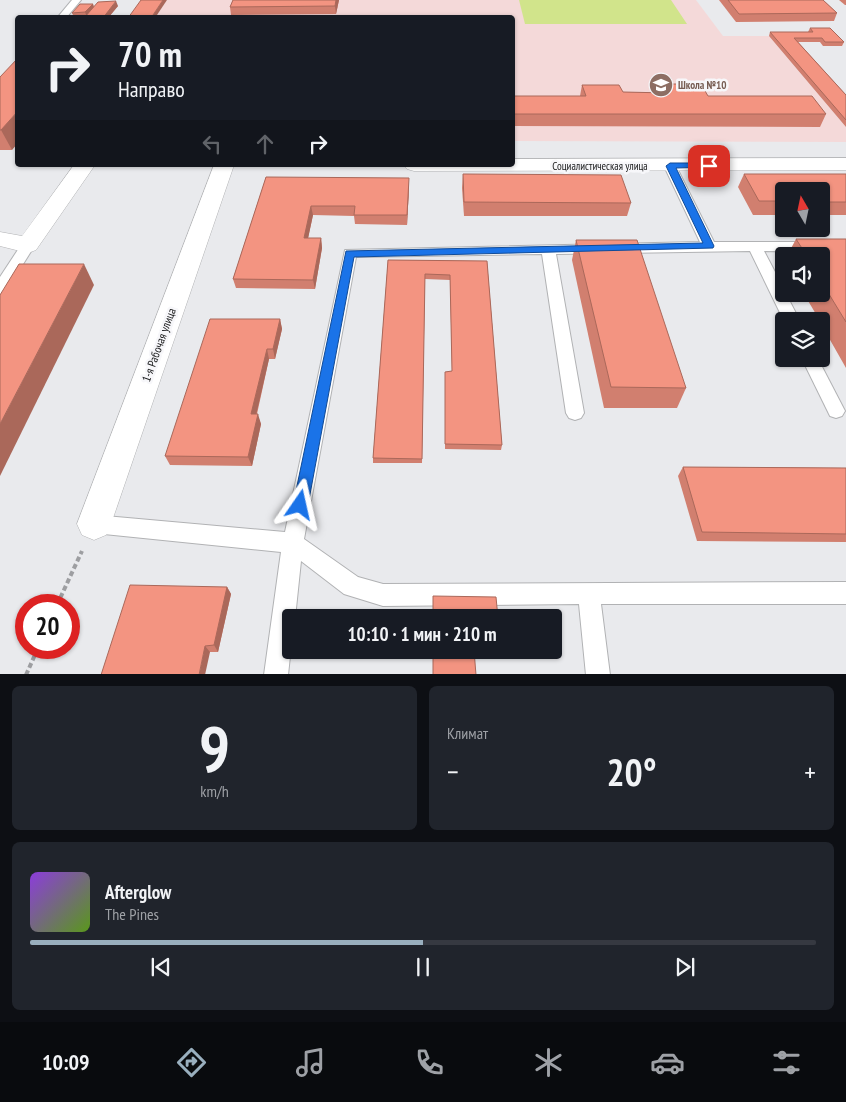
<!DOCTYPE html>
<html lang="ru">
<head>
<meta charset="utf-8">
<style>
	:root { --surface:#171b24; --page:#20242c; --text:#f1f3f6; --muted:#9ea1a6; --line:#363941; --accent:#99afbe }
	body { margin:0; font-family:"PT Sans Narrow",sans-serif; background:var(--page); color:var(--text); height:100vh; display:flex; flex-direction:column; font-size:19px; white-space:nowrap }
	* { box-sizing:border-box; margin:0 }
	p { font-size:16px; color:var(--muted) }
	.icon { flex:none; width:28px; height:28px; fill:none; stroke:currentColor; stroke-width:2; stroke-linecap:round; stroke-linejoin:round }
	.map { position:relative; height:674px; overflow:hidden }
	.sheet { display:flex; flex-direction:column; gap:12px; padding:12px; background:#0d0f14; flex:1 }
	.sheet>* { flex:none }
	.top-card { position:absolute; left:15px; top:15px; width:500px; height:152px; border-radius:5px; box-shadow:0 1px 4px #0004; background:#171b24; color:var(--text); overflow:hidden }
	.needle { width:32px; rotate:351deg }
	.buttons { position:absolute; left:775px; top:182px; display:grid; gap:10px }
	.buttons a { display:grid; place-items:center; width:55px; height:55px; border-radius:5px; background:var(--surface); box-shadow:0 1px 4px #0004; font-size:25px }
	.speed { position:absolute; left:15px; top:594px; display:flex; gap:10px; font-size:25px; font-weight:700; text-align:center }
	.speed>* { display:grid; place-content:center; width:65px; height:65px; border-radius:50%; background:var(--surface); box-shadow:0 1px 4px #0004; line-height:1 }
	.speed .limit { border:8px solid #d22; background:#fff; color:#111 }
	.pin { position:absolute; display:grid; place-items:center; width:42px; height:42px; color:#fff; margin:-21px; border-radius:10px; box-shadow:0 2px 8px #0006 }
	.me { position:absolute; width:55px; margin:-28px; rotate:11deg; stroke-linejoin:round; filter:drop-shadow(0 0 4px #0008) }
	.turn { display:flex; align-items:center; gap:18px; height:105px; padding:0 20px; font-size:22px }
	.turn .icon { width:65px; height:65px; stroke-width:2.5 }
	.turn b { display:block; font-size:35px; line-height:42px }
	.lanes { display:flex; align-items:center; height:48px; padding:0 20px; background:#0003; justify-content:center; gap:25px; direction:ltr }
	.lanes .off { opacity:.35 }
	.big { font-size:38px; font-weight:600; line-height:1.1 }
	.sheet .tile { flex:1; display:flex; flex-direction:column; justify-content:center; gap:8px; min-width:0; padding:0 18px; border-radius:8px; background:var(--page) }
	.sheet .dial { align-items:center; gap:0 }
	.dial b { font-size:65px; line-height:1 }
	.song { display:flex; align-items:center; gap:15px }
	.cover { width:60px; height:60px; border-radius:8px; background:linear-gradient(135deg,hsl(270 70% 55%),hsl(90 70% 35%)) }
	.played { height:5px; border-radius:2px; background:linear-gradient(90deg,var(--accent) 50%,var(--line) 50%) }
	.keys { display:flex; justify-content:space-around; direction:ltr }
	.heat { display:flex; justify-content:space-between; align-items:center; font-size:28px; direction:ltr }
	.sheet .tiles { flex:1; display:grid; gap:12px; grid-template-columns:1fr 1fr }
	.tile:last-child { grid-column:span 2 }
	.trip { position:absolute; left:282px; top:609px; width:280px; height:50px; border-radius:5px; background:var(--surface); box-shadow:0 1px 4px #0004; font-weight:600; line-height:50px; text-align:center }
	.tabs { display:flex; height:80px; justify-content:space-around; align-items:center; background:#090b0e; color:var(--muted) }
	.tabs .icon { width:35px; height:35px }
	.tabs .selected { color:var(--accent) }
	.tabs b { font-size:22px; color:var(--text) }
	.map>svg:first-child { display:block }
</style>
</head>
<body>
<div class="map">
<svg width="846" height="675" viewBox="0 0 846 675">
	<rect width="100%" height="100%" fill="#e9eaed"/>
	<path fill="#f4d9d9" d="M167 0H696L723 36H769L846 127V142L513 141 512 18H155Z"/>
	<path fill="#d1e48b" d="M519 0H671L687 24H525Z"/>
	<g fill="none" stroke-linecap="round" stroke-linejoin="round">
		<g stroke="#b1b2b4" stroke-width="2">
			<g id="service">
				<path d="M72 0H81L66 18H57Z"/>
				<path d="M670 162 676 166 714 242H846V252L764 251 784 289V294H786L800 321H784L750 251 556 254 584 413 581 418 575 420 569 418 566 413 542 254 356 257 304 539 358 577 383 584 846 582V604H601L610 675H586L579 604 383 606 344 594 301 561 295 618H291V647L288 675H264L281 552 94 533 87 531 84 524 87 517 94 515 285 532 345 250 700 242 664 166Z"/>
				<path d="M28 241 33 242 35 245 5 293 0 294V277L23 242Z"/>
				<path d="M802 359H818L845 411 842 416 836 418 830 416Z"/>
			</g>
		</g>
		<g stroke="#b1b2b4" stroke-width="1">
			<g id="minor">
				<path d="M846 158V170L414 171 407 169 404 165H512V159Z"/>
				<path d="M74 165H95L36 250 28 253 0 246V232L22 236Z"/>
				<path d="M214 165H234L111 524 106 535 94 540 82 535 77 524Z"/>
			</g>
		</g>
		<g stroke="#9d9ea1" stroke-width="4" stroke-dasharray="5 3" stroke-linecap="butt">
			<path d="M57 605 82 551"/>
			<path d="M26 675 38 648"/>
		</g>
		<use href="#service" fill="#fff" fill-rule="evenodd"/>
		<use href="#minor" fill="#fff" fill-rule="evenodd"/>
	</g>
	<g fill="#d17f6f">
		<path d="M233 0H339L336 14 231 15 230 7Z"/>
		<path d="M719 0H823L837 13 834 21 736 22Z"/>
		<path d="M839 0H846V5H845Z"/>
		<path d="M93 4 94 7 118 6 108 18 74 17 72 13Z"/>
		<path d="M810 28 844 42 842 46H823L820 42H798L846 95V127L769 36 770 32H808Z"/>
		<path d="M0 77 12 150H0Z"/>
		<path d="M664 84 708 96 826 114 820 127 512 126V96H580L582 85 623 92 661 93Z"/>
		<path d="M463 174 631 203 627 216H464L462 188Z"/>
		<path d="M744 174H846V215H821V191H784V215H753L738 187Z"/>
		<path d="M266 177 409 187 407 225 355 224 354 216 313 215 308 238H321L322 248 315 289 236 288 233 279Z"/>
		<path d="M796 239H846V368L821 324V321H820L804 294H821V256H787Z"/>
		<path d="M576 240 686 388 677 408H604L572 260Z"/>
		<path d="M388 260 487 261 502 445 501 450 445 449V372L452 371 450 280 425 279 422 463H373V458Z"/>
		<path d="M280 319 282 329 275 359H269L257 414 261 424 252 466 170 465 165 456Z"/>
		<path d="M683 467 846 468V542L697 541 678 476Z"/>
		<path d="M227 587 231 594 218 652H210L101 675Z"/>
	</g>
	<g fill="#aa685a">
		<path d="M163 0H167L155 18H151Z"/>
		<path d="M336 0H339L336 14 335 6Z"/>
		<path d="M116 1 118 6 108 18H103Z"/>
		<path d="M93 4 94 8 87 17 85 12Z"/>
		<path d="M18 111V143L12 150 1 130Z"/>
		<path d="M409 178V187L407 225V215Z"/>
		<path d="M311 206 313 215 306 248 304 238Z"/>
		<path d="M321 238 322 248 315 289 313 280Z"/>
		<path d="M84 264 94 285 0 476V424Z"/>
		<path d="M280 319 282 329 275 359 273 349Z"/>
		<path d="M267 349 269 359 254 424 251 414Z"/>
		<path d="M258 414 261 424 252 466 248 457Z"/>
		<path d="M227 587 231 594 218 652 214 645Z"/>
		<path d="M205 646 210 652 205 675H199Z"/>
	</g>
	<g fill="#f39481" stroke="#aa685a">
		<path d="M141 0H163L151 18H128Z"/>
		<path d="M233 0H336L335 6 230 7Z"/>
		<path d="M728 0H823L837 13 739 14Z"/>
		<path d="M116 1 103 18H84L98 2Z"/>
		<path d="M80 4H93L85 12 72 13Z"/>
		<path d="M474 16H495L496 18H474Z"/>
		<path d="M810 28H830L844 42H825L822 38H794L846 95V120L770 32H813Z"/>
		<path d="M18 58V111L1 130H0V77Z"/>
		<path d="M664 84H701L708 96H812L826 114H512V96H586L582 85H619L623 92 668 93Z"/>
		<path d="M463 174 621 175 631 203 464 202Z"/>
		<path d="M744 174H846V202H821V191H784V201H759Z"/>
		<path d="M266 177 409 178 407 215H354L355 206H311L304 238H321L313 280 233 279Z"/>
		<path d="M796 239H846V322L821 281V256H807Z"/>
		<path d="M576 240H637L686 388 611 387Z"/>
		<path d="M388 260 487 261 502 445 445 444V372L452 371 450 275 425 274 422 459 373 458Z"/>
		<path d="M19 264H84L0 424V295Z"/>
		<path d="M210 319H280L273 349H267L251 414H258L248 457 165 456Z"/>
		<path d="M683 467 846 468V534L702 532Z"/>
		<path d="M130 585 227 587 214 645 205 646 199 675H101Z"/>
		<path d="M433 596 496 597 498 618H433Z"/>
		<path d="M433 650H474L476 675H433Z"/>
	</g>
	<path fill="#1a73e8" stroke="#114b97" d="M709 163 713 166 712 167 676 168 714 246 713 248 354 257 308 505 305 509 300 511 296 509 293 505 346 251 703 243 666 166 670 163Z"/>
	<defs>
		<g id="school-disc" transform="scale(1.25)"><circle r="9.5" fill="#8d6e63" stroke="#f7f7fa"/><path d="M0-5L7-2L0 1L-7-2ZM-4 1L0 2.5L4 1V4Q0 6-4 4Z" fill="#fff"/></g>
	</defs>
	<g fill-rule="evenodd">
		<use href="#school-disc" x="661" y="85"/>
	</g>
	<g text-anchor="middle" stroke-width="5" stroke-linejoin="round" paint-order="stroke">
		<g font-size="11" font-weight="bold" fill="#785e54" stroke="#f7f7fa" text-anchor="start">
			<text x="678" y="89">Школа №10</text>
		</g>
		<g font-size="11" fill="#191a1b" stroke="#f7f7fa">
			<text x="600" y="170">Социалистическая улица</text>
		</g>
		<g font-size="12" fill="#191a1b" stroke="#f7f7fa">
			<text transform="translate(159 345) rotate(-70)" y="4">1-я Рабочая улица</text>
		</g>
	</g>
</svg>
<div class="buttons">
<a><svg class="needle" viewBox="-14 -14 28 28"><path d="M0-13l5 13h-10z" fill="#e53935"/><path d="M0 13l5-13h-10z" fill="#9ea1a6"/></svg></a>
<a><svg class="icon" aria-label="sound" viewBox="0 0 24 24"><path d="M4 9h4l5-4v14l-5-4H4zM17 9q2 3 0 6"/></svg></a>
<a><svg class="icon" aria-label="layers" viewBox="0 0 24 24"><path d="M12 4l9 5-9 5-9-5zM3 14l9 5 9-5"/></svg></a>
</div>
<div class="speed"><div class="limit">20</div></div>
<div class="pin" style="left:709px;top:166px;background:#d93025"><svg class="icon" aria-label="arrive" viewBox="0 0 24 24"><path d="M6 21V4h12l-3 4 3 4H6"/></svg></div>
<svg class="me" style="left:300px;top:505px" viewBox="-20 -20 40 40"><path d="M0-17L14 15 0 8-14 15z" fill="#1a73e8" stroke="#fff" stroke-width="4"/></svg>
<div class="trip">10:10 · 1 мин · 210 m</div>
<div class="top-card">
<div class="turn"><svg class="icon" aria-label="right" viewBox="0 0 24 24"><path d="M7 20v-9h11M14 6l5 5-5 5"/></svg><div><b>70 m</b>Направо</div></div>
<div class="lanes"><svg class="icon off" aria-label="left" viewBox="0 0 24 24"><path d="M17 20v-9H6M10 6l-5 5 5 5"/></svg><svg class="icon off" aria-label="ahead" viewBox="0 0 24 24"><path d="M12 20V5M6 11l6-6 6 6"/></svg><svg class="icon" aria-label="right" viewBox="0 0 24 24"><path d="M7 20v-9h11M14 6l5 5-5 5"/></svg></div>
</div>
</div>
<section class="sheet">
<div class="tiles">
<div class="tile dial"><b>9</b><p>km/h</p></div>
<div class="tile"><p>Климат</p>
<div class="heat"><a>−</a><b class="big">20°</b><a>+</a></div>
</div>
<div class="tile">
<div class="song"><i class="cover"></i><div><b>Afterglow</b><p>The Pines</p></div></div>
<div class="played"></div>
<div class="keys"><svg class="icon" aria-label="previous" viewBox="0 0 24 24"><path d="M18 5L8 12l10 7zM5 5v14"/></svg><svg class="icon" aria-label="pause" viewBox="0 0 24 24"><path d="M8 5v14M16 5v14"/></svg><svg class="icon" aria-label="next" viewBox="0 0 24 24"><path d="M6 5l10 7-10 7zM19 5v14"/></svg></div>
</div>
</div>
</section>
<nav class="tabs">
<b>10:09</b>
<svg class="icon selected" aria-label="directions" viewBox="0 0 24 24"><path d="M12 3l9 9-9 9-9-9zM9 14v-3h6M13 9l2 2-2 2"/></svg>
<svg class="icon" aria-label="music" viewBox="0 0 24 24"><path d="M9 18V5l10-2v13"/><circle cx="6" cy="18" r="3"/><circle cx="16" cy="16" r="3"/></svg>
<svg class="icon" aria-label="phone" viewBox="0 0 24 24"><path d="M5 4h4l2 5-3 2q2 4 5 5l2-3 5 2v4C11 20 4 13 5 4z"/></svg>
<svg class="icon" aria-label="climate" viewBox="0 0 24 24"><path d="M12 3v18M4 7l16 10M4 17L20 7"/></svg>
<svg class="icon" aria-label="car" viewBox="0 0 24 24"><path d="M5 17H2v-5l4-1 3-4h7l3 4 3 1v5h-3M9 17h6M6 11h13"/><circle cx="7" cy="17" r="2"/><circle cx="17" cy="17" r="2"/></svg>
<svg class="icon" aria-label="filters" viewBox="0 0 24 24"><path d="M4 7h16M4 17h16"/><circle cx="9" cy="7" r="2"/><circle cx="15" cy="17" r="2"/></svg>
</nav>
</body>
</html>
